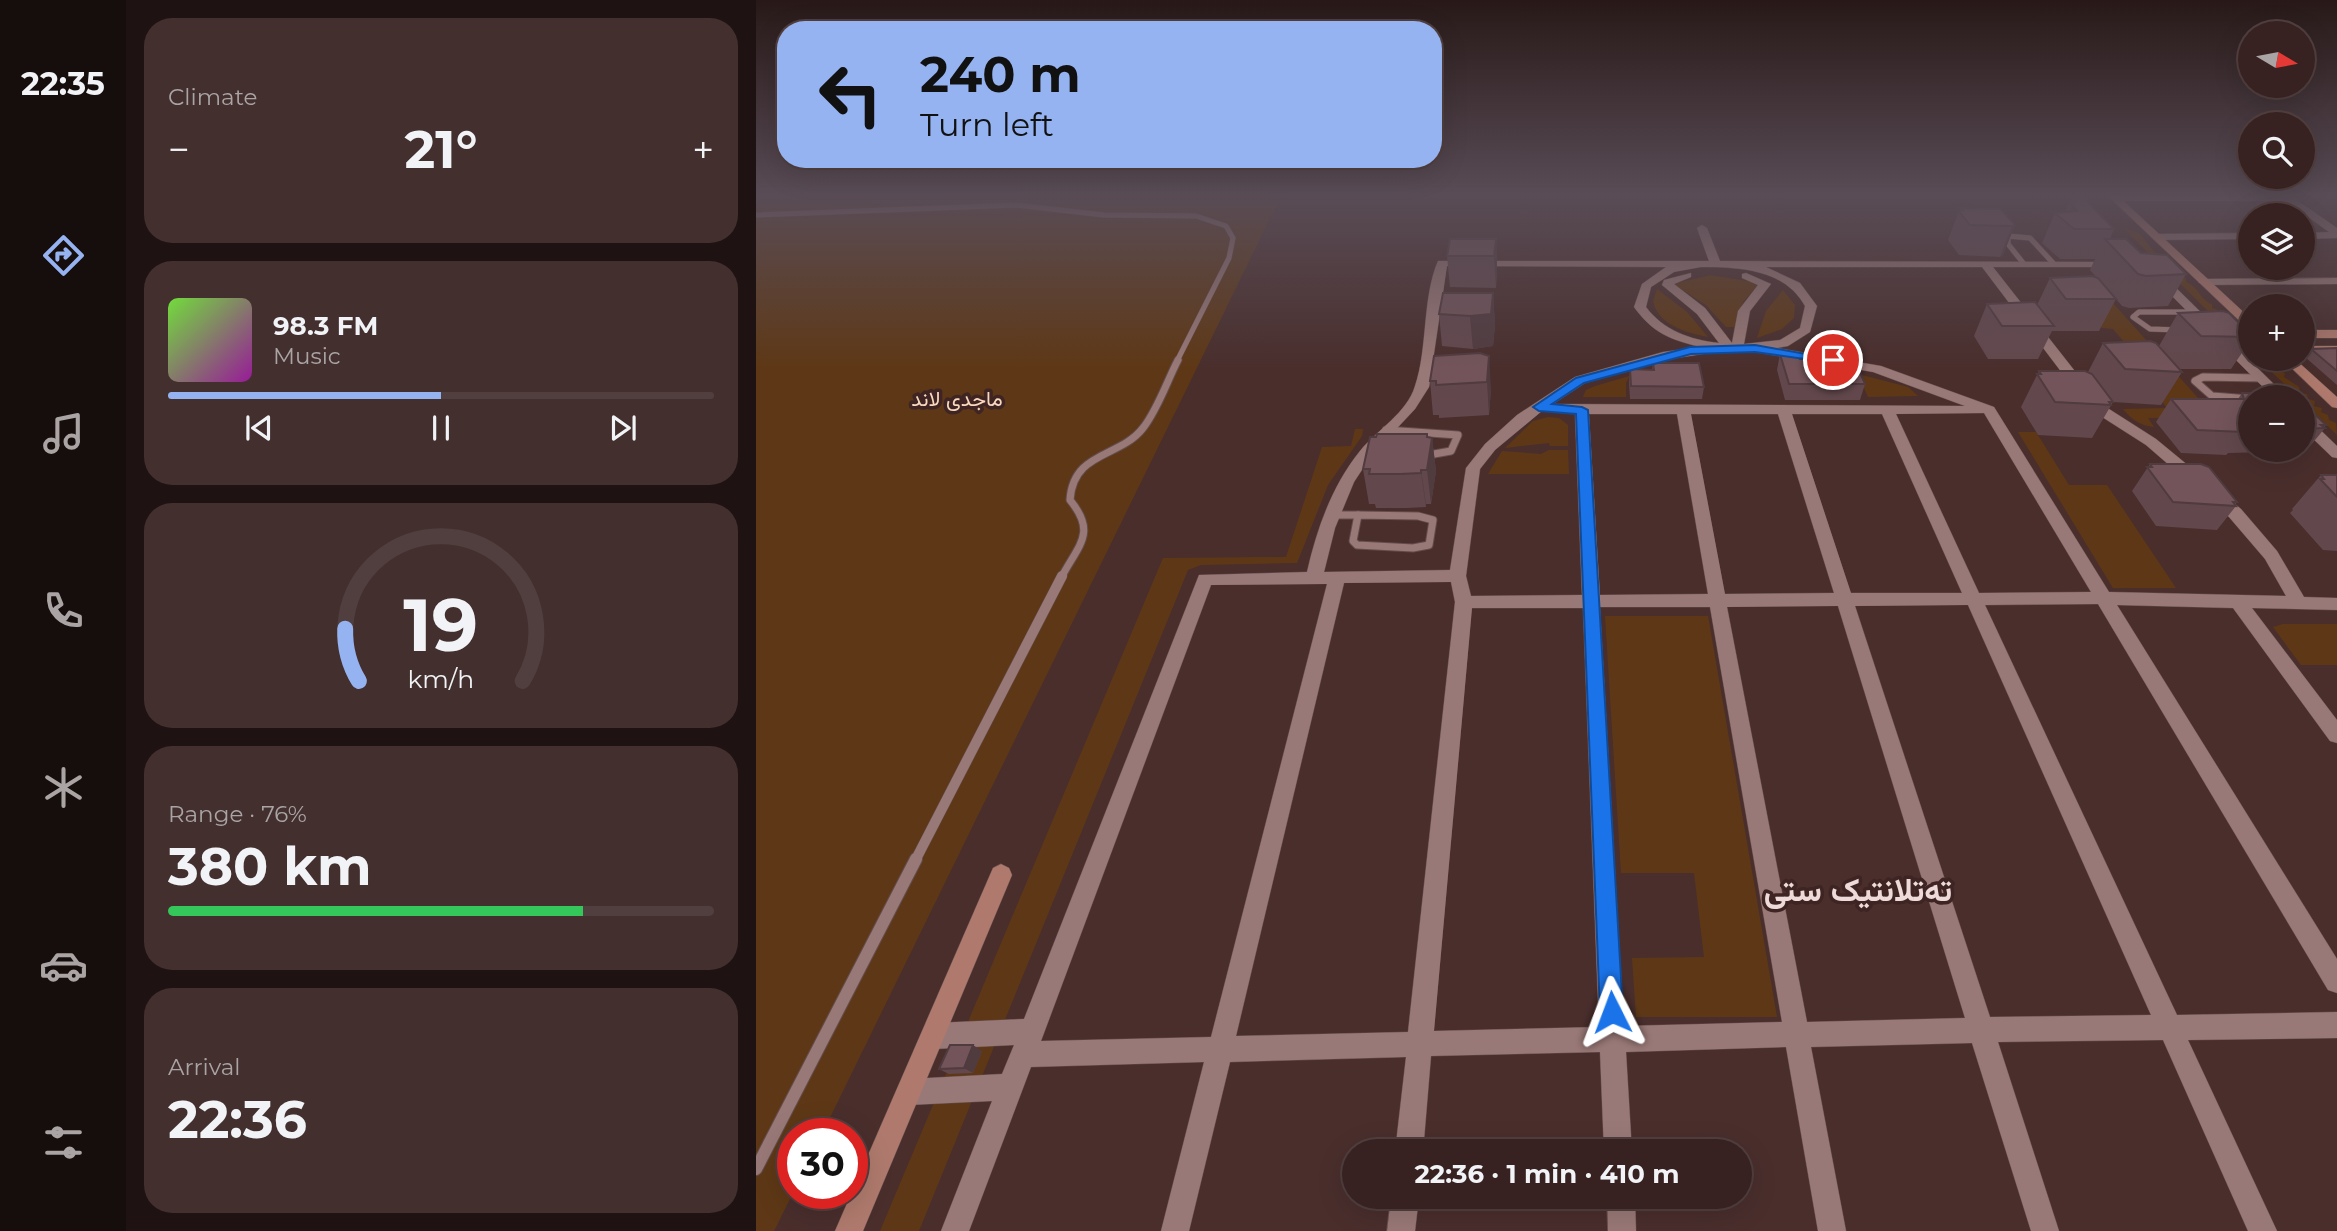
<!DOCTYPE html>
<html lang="en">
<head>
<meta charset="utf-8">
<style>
	:root { --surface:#372221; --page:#422f2e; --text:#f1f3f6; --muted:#aaa4a5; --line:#513f3f; --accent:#95b2f1 }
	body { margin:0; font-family:Montserrat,Vazirmatn,sans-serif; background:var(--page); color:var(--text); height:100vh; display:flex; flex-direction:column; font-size:26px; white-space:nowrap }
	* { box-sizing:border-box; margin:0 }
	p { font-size:23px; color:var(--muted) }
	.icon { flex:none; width:38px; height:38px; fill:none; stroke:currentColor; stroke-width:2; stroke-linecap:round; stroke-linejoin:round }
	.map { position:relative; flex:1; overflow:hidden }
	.panel { display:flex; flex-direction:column; gap:18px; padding:18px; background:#1e1312; width:630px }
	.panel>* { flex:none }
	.top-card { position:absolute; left:21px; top:21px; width:665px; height:147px; border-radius:28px; box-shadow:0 7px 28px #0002,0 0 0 2px var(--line); background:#95b2f1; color:#111; overflow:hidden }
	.needle { width:46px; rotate:100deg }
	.buttons { position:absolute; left:1482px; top:21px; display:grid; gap:14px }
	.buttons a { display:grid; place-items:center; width:77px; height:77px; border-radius:50%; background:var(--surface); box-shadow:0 7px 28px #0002,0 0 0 2px var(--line); font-size:35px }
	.speed { position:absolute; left:21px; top:1118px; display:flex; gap:14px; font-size:35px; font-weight:700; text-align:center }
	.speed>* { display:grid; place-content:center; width:91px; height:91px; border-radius:50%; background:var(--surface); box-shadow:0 7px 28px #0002,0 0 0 2px var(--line); line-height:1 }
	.speed .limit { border:10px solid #d22; background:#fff; color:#111 }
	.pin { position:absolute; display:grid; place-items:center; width:60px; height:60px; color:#fff; margin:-30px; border:4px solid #fff; border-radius:50%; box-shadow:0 2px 7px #0007 }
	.me { position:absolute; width:77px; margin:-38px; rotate:357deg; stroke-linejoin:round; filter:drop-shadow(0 0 5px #0008) }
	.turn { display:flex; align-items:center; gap:24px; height:147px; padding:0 28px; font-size:32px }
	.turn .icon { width:91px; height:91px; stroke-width:2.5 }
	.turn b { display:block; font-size:49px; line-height:60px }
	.big { font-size:52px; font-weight:700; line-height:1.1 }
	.panel .widget { flex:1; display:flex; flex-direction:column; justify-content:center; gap:10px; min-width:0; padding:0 24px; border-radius:28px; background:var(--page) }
	.panel .dial { align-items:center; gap:0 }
	.dial svg { height:182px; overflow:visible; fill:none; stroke:var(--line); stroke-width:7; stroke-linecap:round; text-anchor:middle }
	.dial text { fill:var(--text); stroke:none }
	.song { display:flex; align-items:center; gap:21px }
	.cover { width:84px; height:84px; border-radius:10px; background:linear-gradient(135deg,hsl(100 70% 55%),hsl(300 70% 35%)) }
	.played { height:7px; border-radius:4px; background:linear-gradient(90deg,var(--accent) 50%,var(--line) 50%) }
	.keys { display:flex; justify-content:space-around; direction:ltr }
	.heat { display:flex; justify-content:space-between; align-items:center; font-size:38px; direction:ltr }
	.charge { height:10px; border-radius:5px; background:linear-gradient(90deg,#34c759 76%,var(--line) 0) }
	.trip { position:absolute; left:586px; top:1139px; width:410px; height:70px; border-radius:35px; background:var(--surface); box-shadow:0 7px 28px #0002,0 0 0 2px var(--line); font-weight:700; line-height:70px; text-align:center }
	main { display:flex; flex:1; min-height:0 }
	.menu { display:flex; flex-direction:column; width:126px; justify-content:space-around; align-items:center; background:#160e0d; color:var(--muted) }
	.menu .icon { width:49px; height:49px }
	.menu .active { color:var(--accent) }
	.menu b { font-size:32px; color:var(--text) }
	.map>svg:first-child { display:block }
</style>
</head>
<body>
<main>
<nav class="menu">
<b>22:35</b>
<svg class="icon active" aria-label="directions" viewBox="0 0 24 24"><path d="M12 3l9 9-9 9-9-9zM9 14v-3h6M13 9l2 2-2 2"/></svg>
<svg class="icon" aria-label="music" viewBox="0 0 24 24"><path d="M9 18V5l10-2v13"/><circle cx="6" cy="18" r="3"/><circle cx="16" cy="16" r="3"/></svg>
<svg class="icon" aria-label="phone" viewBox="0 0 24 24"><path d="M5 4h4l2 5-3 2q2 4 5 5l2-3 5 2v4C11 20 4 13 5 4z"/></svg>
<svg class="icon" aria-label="climate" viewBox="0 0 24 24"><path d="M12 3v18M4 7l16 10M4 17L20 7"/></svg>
<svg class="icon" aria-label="car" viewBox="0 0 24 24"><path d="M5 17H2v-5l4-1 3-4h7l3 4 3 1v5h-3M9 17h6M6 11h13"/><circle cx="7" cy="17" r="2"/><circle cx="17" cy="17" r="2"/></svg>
<svg class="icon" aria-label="filters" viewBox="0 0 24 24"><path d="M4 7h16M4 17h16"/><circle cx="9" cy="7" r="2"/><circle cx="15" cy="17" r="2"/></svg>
</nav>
<section class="panel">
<div class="widget"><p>Climate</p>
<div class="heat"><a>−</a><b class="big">21°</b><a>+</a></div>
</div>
<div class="widget">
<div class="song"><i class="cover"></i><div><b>98.3 FM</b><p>Music</p></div></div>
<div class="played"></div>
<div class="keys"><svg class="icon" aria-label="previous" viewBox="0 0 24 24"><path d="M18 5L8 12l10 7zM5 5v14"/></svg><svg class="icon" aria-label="pause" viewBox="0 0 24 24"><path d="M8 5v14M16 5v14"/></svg><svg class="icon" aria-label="next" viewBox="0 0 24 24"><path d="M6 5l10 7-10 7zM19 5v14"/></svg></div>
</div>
<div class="widget dial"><svg viewBox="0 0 100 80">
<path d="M14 69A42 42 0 1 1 86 69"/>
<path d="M14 69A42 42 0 0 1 8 46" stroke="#95b2f1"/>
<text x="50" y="56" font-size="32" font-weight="700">19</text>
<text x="50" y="72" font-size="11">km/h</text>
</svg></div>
<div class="widget"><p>Range · 76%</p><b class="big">380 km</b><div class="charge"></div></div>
<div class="widget"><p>Arrival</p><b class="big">22:36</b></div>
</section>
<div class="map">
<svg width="1581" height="1231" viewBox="0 0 1581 1231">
	<rect width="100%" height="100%" fill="#492e2c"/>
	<g fill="#5e3816">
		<path d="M0 196H525L66 1134H37V1193L18 1231H0Z"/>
		<path d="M1367 228 1384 233C1386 238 1416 274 1430 278V282C1443 287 1444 300 1456 304V308L1462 310V314L1494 342V352Z"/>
		<path d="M955 275 1004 283 987 302 979 327H970L950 305 917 284Z"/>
		<path d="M1307 283H1339L1459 417 1392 418 1398 427C1385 426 1375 419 1367 409L1411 408 1375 364 1386 363 1357 329 1346 328Z"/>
		<path d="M901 289 931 312 952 337C931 333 902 325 897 301Z"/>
		<path d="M1027 290 1039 305 1038 318 1026 329 1001 338 1010 311Z"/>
		<path d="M1502 359 1517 362 1516 365 1523 367 1522 371 1529 373 1528 377 1543 387 1544 393 1551 394 1552 399 1559 401 1558 406 1566 408 1565 412 1572 415 1573 420 1580 423 1581 435 1547 402V397H1542Z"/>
		<path d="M905 367V371L873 377 870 383V397H827L830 390 839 386Z"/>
		<path d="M1087 370 1152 387 1162 396 1112 397 1103 376Z"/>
		<path d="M792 417 803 418 812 425V446H794L793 443 749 448 777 421Z"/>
		<path d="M599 429H607L606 436 572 485 541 563 445 565 432 570 163 1231H124L407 558 530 557 566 447 595 446Z"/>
		<path d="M1262 432H1280L1313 485H1351L1420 588H1357Z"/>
		<path d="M793 450H812L813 474H732L746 451 785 454Z"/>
		<path d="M849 616H952L1021 1017H880L876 958 948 957 938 873H865Z"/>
		<path d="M1527 624H1581V665H1545L1517 627Z"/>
	</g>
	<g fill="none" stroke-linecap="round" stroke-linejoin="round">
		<g stroke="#634d4c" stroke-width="6">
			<g id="lane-far3">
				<path d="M0 215 260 205 348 215 440 216 470 226 477 238 473 258 421 361"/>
				<path d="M1268 264 1252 244V236L1274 238 1298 264"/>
				<path d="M1422 330 1394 329 1377 317 1383 312H1438"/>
			</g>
		</g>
		<g stroke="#634d4c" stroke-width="9">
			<g id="lane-far2">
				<path d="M1494 399 1456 396 1439 381 1447 377 1504 378"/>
				<path d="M630 430 702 435 695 451 667 456"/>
				<path d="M575 515H602"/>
				<path d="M602 515 662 516 677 520 673 545 657 548 601 545 597 541Z"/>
				<path d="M305 578C323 544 341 533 314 500 317 451 364 458 387 428 402 409 411 381 422 360"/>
			</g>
		</g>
		<g stroke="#634d4c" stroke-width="11">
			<path id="lane-far1" d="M159 861 306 576"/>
		</g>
		<g stroke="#634d4c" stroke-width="14">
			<path id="lane" d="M0 1169 160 859"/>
		</g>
		<g stroke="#634d4c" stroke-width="1">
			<g id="street">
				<path d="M1356 196H1535L1581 228V238L1547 239V233L1573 232 1530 201H1359L1354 198Z"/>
				<path d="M946 225 951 228 964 261 1362 262 1364 264 1358 267H1237L1329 384 1353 409 1400 439 1485 509 1521 551 1548 597 1581 598V610L1496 608 1581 720V743L1574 741 1477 608 1361 605 1581 959V993L1572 990 1342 604 1229 605 1421 1015 1581 1012V1038L1432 1040 1521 1231H1492L1407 1040 1242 1042 1303 1231H1275L1216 1043 1055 1047 1090 1231H1062L1030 1047 870 1052 876 1152H848L844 1052 675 1056 667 1152H639L650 1057 474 1062 433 1231H405L448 1062 275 1067 213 1231H185L236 1101 153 1105 144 1101 140 1092 144 1083 153 1079 246 1074 258 1045 178 1049 169 1045 165 1036 169 1027 178 1023 268 1019 443 575 551 572C561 528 576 486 604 451 621 430 651 413 659 386 672 348 666 298 682 261H953L941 228ZM691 266 910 267 886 284 878 307C897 333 913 339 944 347L907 352 819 377 761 415 729 444 710 468 694 570 568 572 579 528 598 482 615 456 659 409 673 387ZM945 267C983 267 1029 269 1049 306L1044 328 1024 340 988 344 994 311 1015 284 990 273 986 274V278L1002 285 982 311 976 343 949 308 918 284 935 277V273L908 280 906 285 941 314 963 343C934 340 907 330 890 307L895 287 918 272ZM1010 267H1226L1319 390 1343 415 1390 445 1473 517 1509 559 1530 596 1353 592 1238 407 1125 366 1021 348 1032 346 1054 332 1061 306 1044 283ZM966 351 999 352 1117 372 1209 406 797 404 829 383 908 360ZM786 411 819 414 826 595 715 596 710 576 724 469 739 450ZM1227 413H1228L1335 592 1223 593 1140 414ZM833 414H921L952 594 844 595ZM935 414H1022L1078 593 969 594ZM1036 414H1126L1206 593H1095ZM695 582 699 602 652 1032 480 1036 588 583ZM571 584 455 1037 285 1041 455 585ZM1212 605 1395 1015 1234 1017 1099 606ZM1082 606 1209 1018 1051 1022 971 607ZM844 607H954L1026 1022 868 1026ZM716 608H827L843 1027 678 1031Z"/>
				<path d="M1494 233V239L1400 240 1395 237 1400 234Z"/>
				<path d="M1398 274H1406L1531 397H1517L1398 278Z"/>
				<path d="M1581 278V284L1448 285 1442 282 1448 279Z"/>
				<path d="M1547 417 1552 418 1581 446V458L1576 457 1547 429Z"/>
				<path d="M635 1197H663L659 1231H631Z"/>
				<path d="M851 1197H879L880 1231H852Z"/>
			</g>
		</g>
		<g stroke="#634d4c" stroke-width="1">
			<g id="secondary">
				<path d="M1352 196H1362L1494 318V328L1490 327Z"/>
				<rect x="1547" y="330" width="34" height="8"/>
				<rect x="1547" y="346" width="34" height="8"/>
				<path d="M1526 359H1539L1581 397V408L1576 407Z"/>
				<path d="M245 864 253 868 256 875 107 1231H79L237 868Z"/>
			</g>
		</g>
		<use href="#lane-far3" stroke="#997977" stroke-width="5"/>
		<use href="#lane-far2" stroke="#997977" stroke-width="7"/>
		<use href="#lane-far1" stroke="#997977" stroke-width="10"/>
		<use href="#lane" stroke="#997977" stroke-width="12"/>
		<use href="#street" fill="#997977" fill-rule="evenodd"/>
		<use href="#secondary" fill="#af7a6d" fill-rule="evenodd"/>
	</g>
	<g fill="#62484d">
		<path d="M1313 202 1358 229 1354 239 1430 274 1412 306 1373 308 1366 306 1360 299 1343 331H1296L1282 359H1232L1218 336 1231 304 1281 305 1294 278H1341L1334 270 1339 259H1304L1286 243 1299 213 1309 212Z"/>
		<path d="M1204 208 1259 225 1247 255 1244 257 1203 255 1192 240Z"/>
		<path d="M740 239 741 270 740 288 694 287 691 256Z"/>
		<path d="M737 293 739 325 737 346 717 349 686 346 683 314Z"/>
		<path d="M1422 313 1494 334V341L1475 369H1424L1403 346Z"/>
		<path d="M1347 343 1426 372 1405 405 1357 402 1336 438 1282 435 1265 407 1283 371 1332 372Z"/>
		<path d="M1581 348V385L1549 357 1555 349Z"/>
		<path d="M724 353 735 389 733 415 683 418V415H677L674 381Z"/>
		<path d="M1024 354 1044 359 1074 365 1109 384 1104 400H1029L1021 370Z"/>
		<path d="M897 363 948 387 946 399H874L873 382 874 369 896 370Z"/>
		<path d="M1486 393 1494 397V450H1547V403L1570 425 1568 427 1569 428 1550 451 1472 453 1470 455 1425 453 1400 422 1415 399H1482Z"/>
		<path d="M671 434 672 438H676L680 471 675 504H670V507L651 508H620L619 504H613L607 469Z"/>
		<path d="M1394 464 1481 502 1479 505 1480 506 1461 530 1400 526 1376 491Z"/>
		<path d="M1565 475H1581V551L1567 550 1534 513 1537 510 1536 509Z"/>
		<path d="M226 1051 217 1073 193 1074 183 1069Z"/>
	</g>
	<g fill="#503b3f">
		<path d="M1259 225 1247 255 1244 257 1256 226Z"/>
		<path d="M740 239 741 270 740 288 738 256Z"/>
		<path d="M737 293 739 325 737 346 717 349 714 316Z"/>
		<path d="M733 356 735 389 733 415 731 382Z"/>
		<path d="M671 434 674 453 676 438 680 471 675 504 671 470Z"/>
		<path d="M665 470 670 504V507L665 473Z"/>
		<path d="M217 1045 226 1051 217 1073 208 1068Z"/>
	</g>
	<g fill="#72545a" stroke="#503b3f" stroke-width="2">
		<path d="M1321 196H1326L1358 229H1318L1299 213 1321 211 1313 202Z"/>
		<path d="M1204 208 1245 209 1259 225 1256 226 1214 225 1202 210H1206Z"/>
		<path d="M694 239H740L738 256H691Z"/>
		<path d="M1349 239H1370L1385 253 1411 255 1430 274 1390 276 1382 274Z"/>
		<path d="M1336 276 1342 278 1360 299H1310L1294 278Z"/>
		<path d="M687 293H737L735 314 714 316 683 314Z"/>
		<path d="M1279 302 1298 326H1246L1231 304Z"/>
		<path d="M1467 311 1473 313 1494 334V337L1445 336 1422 313Z"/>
		<path d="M1394 341 1400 343 1426 372 1369 369 1347 343Z"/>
		<path d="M1581 348V371L1555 349Z"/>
		<path d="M724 353 733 356 731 382 680 385V381H674L678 356Z"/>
		<path d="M1024 354H1043L1044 359H1072L1074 365H1101L1109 384H1033Z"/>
		<path d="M897 363H943L948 387 875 386 874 369 898 370Z"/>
		<path d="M1283 371H1329L1336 374 1357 402H1353L1355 405 1299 402 1281 374H1285Z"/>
		<path d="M1486 393H1533L1542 397H1494V430H1485L1487 432 1441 430 1415 399H1488Z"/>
		<path d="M1547 403 1570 425H1565L1569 428 1547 429Z"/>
		<path d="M621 434H671V437L676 438 671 470H665V473L645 474H613L614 469H607L614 437H620Z"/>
		<path d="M1394 464H1445L1453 467 1481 502H1477L1480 506 1417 502 1391 467H1396Z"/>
		<path d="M1565 475H1581V497L1564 479H1568Z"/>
		<path d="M194 1045H217L208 1068 183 1069Z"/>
	</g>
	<linearGradient id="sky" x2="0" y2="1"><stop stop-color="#281918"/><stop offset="0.53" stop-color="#594c56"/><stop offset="1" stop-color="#594c56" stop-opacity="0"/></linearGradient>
	<rect width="1581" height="368" fill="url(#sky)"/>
	<path fill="#1a73e8" stroke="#114b97" stroke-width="2" d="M999 345 1083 360 1077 363 999 352 935 354 828 383 796 404 826 407 832 410 867 1012 864 1020 856 1024 848 1020 844 1012 820 414 783 411 777 407 820 378 934 347Z"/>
	<g text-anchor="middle" stroke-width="7" stroke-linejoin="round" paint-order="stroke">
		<g font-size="21" fill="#f9d8be" stroke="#3e2423">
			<text x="201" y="406">ماجدی لاند</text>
		</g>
		<g font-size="32" font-weight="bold" fill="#eddad9" stroke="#3e2423">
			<text x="1102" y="901">تەتلانتیک ستی</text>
		</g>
	</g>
</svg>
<div class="buttons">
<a><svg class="needle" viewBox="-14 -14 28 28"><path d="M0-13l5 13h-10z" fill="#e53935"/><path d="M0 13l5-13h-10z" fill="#aaa4a5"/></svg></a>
<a><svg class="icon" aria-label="search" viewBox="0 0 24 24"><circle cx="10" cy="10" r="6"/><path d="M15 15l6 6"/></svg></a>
<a><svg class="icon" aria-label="layers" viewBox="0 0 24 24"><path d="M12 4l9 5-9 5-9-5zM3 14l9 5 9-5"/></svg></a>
<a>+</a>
<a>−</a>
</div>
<div class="speed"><div class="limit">30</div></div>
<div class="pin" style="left:1077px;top:360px;background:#d93025"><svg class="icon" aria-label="arrive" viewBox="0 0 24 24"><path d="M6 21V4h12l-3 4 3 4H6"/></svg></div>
<svg class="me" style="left:856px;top:1012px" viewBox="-20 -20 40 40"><path d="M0-17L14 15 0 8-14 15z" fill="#1a73e8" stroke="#fff" stroke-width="4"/></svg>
<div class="trip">22:36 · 1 min · 410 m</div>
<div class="top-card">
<div class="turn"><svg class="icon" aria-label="left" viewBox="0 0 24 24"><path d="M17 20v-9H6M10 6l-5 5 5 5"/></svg><div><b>240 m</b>Turn left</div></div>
</div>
</div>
</main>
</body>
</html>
